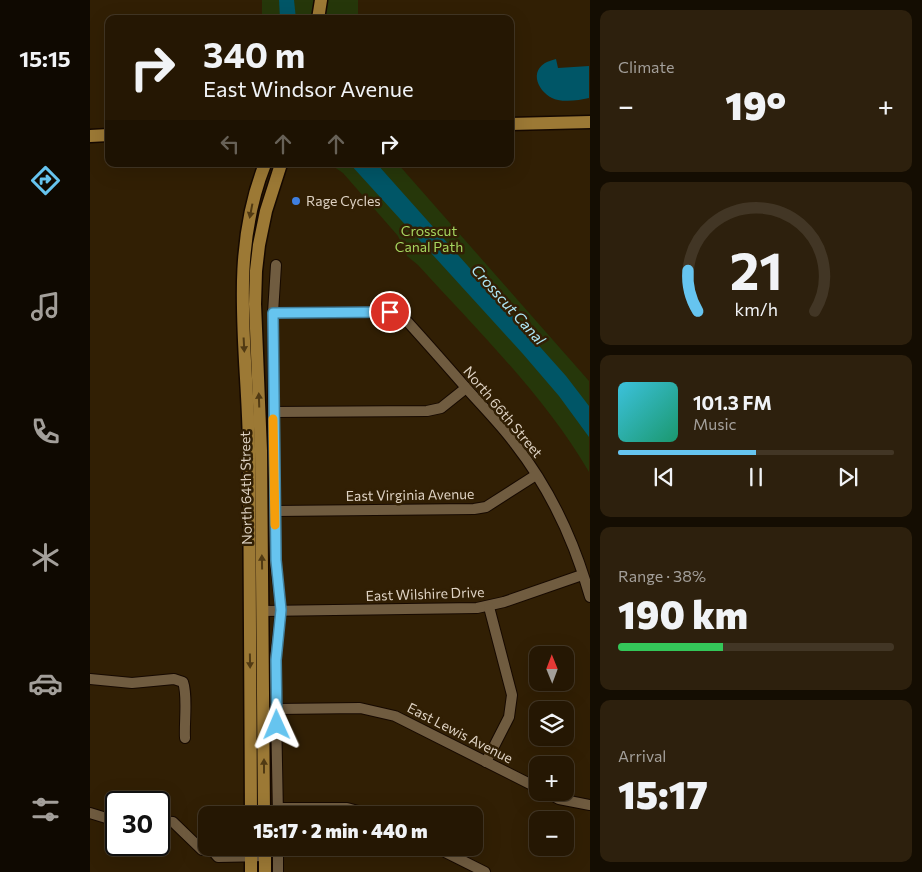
<!DOCTYPE html>
<html lang="en">
<head>
<meta charset="utf-8">
<style>
	:root { --surface:#251703; --page:#2d200d; --text:#f1f3f6; --muted:#a39f9a; --line:#423625; --accent:#66c4ef }
	body { margin:0; font-family:Commissioner,sans-serif; background:var(--page); color:var(--text); height:100vh; display:flex; flex-direction:column; font-size:19px; white-space:nowrap }
	* { box-sizing:border-box; margin:0 }
	p { font-size:16px; color:var(--muted) }
	.icon { flex:none; width:28px; height:28px; fill:none; stroke:currentColor; stroke-width:2; stroke-linecap:round; stroke-linejoin:round }
	.map { position:relative; flex:1; overflow:hidden }
	.details { display:flex; flex-direction:column; gap:10px; padding:10px; background:#140d02; width:332px }
	.details>* { flex:none }
	.guide { position:absolute; left:15px; top:15px; width:409px; height:152px; border-radius:10px; box-shadow:0 5px 20px #0002,0 0 0 1px var(--line); background:#251703; color:var(--text); overflow:hidden }
	.needle { width:32px; rotate:359deg }
	.tools { position:absolute; left:439px; top:646px; display:grid; gap:10px }
	.tools a { display:grid; place-items:center; width:45px; height:45px; border-radius:10px; background:var(--surface); box-shadow:0 5px 20px #0002,0 0 0 1px var(--line); font-size:25px }
	.speed { position:absolute; left:15px; top:791px; display:flex; gap:10px; font-size:25px; font-weight:700; text-align:center }
	.speed>* { display:grid; place-content:center; width:65px; height:65px; border-radius:50%; background:var(--surface); box-shadow:0 5px 20px #0002,0 0 0 1px var(--line); line-height:1 }
	.speed .limit { border:2px solid #111; border-radius:8px; background:#fff; color:#111 }
	.pin { position:absolute; display:grid; place-items:center; width:42px; height:42px; color:#fff; margin:-21px; border:2px solid #fff; border-radius:50%; box-shadow:0 1px 5px #0007 }
	.me { position:absolute; width:55px; margin:-28px; rotate:359deg; stroke-linejoin:round; filter:drop-shadow(0 0 4px #0008) }
	.turn { display:flex; align-items:center; gap:18px; height:105px; padding:0 15px; font-size:22px }
	.turn .icon { width:65px; height:65px; stroke-width:2.5 }
	.turn b { display:block; font-size:35px; line-height:42px }
	.lanes { display:flex; align-items:center; height:48px; padding:0 15px; background:#0003; justify-content:center; gap:25px; direction:ltr }
	.lanes .off { opacity:.35 }
	.big { font-size:38px; font-weight:800; line-height:1.1 }
	.details .widget { flex:1; display:flex; flex-direction:column; justify-content:center; gap:8px; min-width:0; padding:0 18px; border-radius:10px; background:var(--page) }
	.details .dial { align-items:center; gap:0 }
	.dial svg { height:130px; overflow:visible; fill:none; stroke:var(--line); stroke-width:7; stroke-linecap:round; text-anchor:middle }
	.dial text { fill:var(--text); stroke:none }
	.song { display:flex; align-items:center; gap:15px }
	.cover { width:60px; height:60px; border-radius:8px; background:linear-gradient(135deg,hsl(190 70% 55%),hsl(160 70% 35%)) }
	.played { height:5px; border-radius:2px; background:linear-gradient(90deg,var(--accent) 50%,var(--line) 50%) }
	.keys { display:flex; justify-content:space-around; direction:ltr }
	.heat { display:flex; justify-content:space-between; align-items:center; font-size:28px; direction:ltr }
	.charge { height:8px; border-radius:4px; background:linear-gradient(90deg,#34c759 38%,var(--line) 0) }
	.trip { position:absolute; left:108px; top:806px; width:285px; height:50px; border-radius:10px; background:var(--surface); box-shadow:0 5px 20px #0002,0 0 0 1px var(--line); font-weight:800; line-height:50px; text-align:center }
	main { display:flex; flex:1; min-height:0 }
	.menu { display:flex; flex-direction:column; width:90px; justify-content:space-around; align-items:center; background:#0f0901; color:var(--muted) }
	.menu .icon { width:35px; height:35px }
	.menu .active { color:var(--accent) }
	.menu b { font-size:22px; color:var(--text) }
	.map>svg:first-child { display:block }
</style>
</head>
<body>
<main>
<nav class="menu">
<b>15:15</b>
<svg class="icon active" aria-label="directions" viewBox="0 0 24 24"><path d="M12 3l9 9-9 9-9-9zM9 14v-3h6M13 9l2 2-2 2"/></svg>
<svg class="icon" aria-label="music" viewBox="0 0 24 24"><path d="M9 18V5l10-2v13"/><circle cx="6" cy="18" r="3"/><circle cx="16" cy="16" r="3"/></svg>
<svg class="icon" aria-label="phone" viewBox="0 0 24 24"><path d="M5 4h4l2 5-3 2q2 4 5 5l2-3 5 2v4C11 20 4 13 5 4z"/></svg>
<svg class="icon" aria-label="climate" viewBox="0 0 24 24"><path d="M12 3v18M4 7l16 10M4 17L20 7"/></svg>
<svg class="icon" aria-label="car" viewBox="0 0 24 24"><path d="M5 17H2v-5l4-1 3-4h7l3 4 3 1v5h-3M9 17h6M6 11h13"/><circle cx="7" cy="17" r="2"/><circle cx="17" cy="17" r="2"/></svg>
<svg class="icon" aria-label="filters" viewBox="0 0 24 24"><path d="M4 7h16M4 17h16"/><circle cx="9" cy="7" r="2"/><circle cx="15" cy="17" r="2"/></svg>
</nav>
<div class="map">
<svg width="500" height="872" viewBox="0 0 500 872">
	<rect width="100%" height="100%" fill="#311f04"/>
	<g fill="#26370a">
		<rect x="172" y="0" width="96" height="19"/>
		<path d="M240 164H308L499 381V472C454 395 388 331 328 265L317 256 308 236 253 173Z"/>
	</g>
	<g fill="#005667">
		<path d="M189 0H204L206 19H190Z"/>
		<path d="M466 59 468 68 499 66V98C490 100 478 102 468 100 452 97 437 74 455 63 458 61 463 60 466 59Z"/>
		<path d="M260 164H287L476 376 499 406V437L469 396 433 354Z"/>
	</g>
	<g fill="none" stroke-linecap="round" stroke-linejoin="round">
		<g stroke="#160900" stroke-width="12">
			<g id="minor">
				<path d="M186 265 183 313V412L185 560 191 610 185 660 188 815"/>
				<path d="M183 313 300 312 309 314 315 319C336 342 357 366 378 390 394 408 411 425 425 444 460 489 485 543 500 597"/>
				<path d="M183 412 337 411 351 408 376 388"/>
				<path d="M185 511 384 509 396 507 446 475"/>
				<path d="M173 611 387 608 414 602 492 575"/>
				<path d="M0 679 42 683 84 679 93 682C98 696 94 722 95 738"/>
				<path d="M187 709 270 708 305 716 448 788"/>
				<path d="M396 762 419 717 422 695 399 607"/>
				<path d="M456 792 469 799 500 805"/>
				<path d="M188 808H257L283 815"/>
				<path d="M0 813 26 821"/>
				<path d="M69 821 83 822 112 850H122L125 848"/>
				<path d="M188 848V872"/>
				<path d="M347 848 395 872"/>
				<path d="M122 850 128 857 175 856"/>
			</g>
		</g>
		<g stroke="#160900" stroke-width="15">
			<g id="major">
				<path d="M228 19 231 0"/>
				<path d="M420 124 500 122"/>
				<path d="M0 136 19 135"/>
				<path d="M161 815C160 693 160 571 159 448 158 352 138 257 175 164"/>
				<path d="M174 815 171 451 165 304 166 271 169 245 176 211 191 164"/>
				<path d="M161 848V872"/>
				<path d="M175 848V872"/>
			</g>
		</g>
		<use href="#minor" stroke="#705c40" stroke-width="10"/>
		<use href="#major" stroke="#9c7935" stroke-width="12"/>
	</g>
	<defs><path id="oneway-solid" d="M-6-.8H1V-3.2L6.5 0L1 3.2V.8H-6Z" transform="scale(1.25)"/></defs>
	<g fill="#513a13">
		<use href="#oneway-solid" transform="translate(161 211) rotate(101)"/>
		<use href="#oneway-solid" transform="translate(154 345) rotate(87)"/>
		<use href="#oneway-solid" transform="translate(169 400) rotate(-92)"/>
		<use href="#oneway-solid" transform="translate(172 562) rotate(-91)"/>
		<use href="#oneway-solid" transform="translate(160 661) rotate(89)"/>
		<use href="#oneway-solid" transform="translate(174 766) rotate(-90)"/>
	</g>
	<g fill="none" stroke-linecap="round" stroke-linejoin="round">
		<g stroke="#427f9b" stroke-width="12">
			<path id="route" d="M187 725 186 660 191 610 186 560 183 313 300 312"/>
		</g>
		<use href="#route" stroke="#66c4ef" stroke-width="9"/>
		<path stroke="#f59e0b" stroke-width="9" d="M183 419 185 525"/>
	</g>
	<circle fill="#3f7fe0" stroke="#311f04" stroke-width="2" cx="206" cy="201" r="5"/>
	<g text-anchor="middle" stroke-width="5" stroke-linejoin="round" paint-order="stroke">
		<g font-size="14" fill="#ded2c3" stroke="#311f04" text-anchor="start">
			<text x="216" y="206">Rage Cycles</text>
		</g>
		<g font-size="14" fill="#a6d660" stroke="#311f04">
			<text x="339" y="236">Crosscut<tspan x="339" dy="16">Canal Path</tspan></text>
		</g>
		<g font-size="14" fill="#ded2c3" stroke="#311f04">
			<text transform="translate(413 412) rotate(50)" y="5">North 66th Street</text>
			<text transform="translate(156 488) rotate(-91)" y="5">North 64th Street</text>
			<text transform="translate(320 495) rotate(-1)" y="5">East Virginia Avenue</text>
			<text transform="translate(335 594) rotate(-2)" y="5">East Wilshire Drive</text>
			<text transform="translate(370 733) rotate(27)" y="5">East Lewis Avenue</text>
		</g>
		<g font-size="15" font-style="italic" fill="#afe9f9" stroke="#311f04">
			<text transform="translate(418 305) rotate(48)" y="5">Crosscut Canal</text>
		</g>
	</g>
</svg>
<div class="tools">
<a><svg class="needle" viewBox="-14 -14 28 28"><path d="M0-13l5 13h-10z" fill="#e53935"/><path d="M0 13l5-13h-10z" fill="#a39f9a"/></svg></a>
<a><svg class="icon" aria-label="layers" viewBox="0 0 24 24"><path d="M12 4l9 5-9 5-9-5zM3 14l9 5 9-5"/></svg></a>
<a>+</a>
<a>−</a>
</div>
<div class="speed"><div class="limit">30</div></div>
<div class="pin" style="left:300px;top:312px;background:#d93025"><svg class="icon" aria-label="arrive" viewBox="0 0 24 24"><path d="M6 21V4h12l-3 4 3 4H6"/></svg></div>
<svg class="me" style="left:187px;top:725px" viewBox="-20 -20 40 40"><path d="M0-17L14 15 0 8-14 15z" fill="#66c4ef" stroke="#fff" stroke-width="4"/></svg>
<div class="trip">15:17 · 2 min · 440 m</div>
<div class="guide">
<div class="turn"><svg class="icon" aria-label="right" viewBox="0 0 24 24"><path d="M7 20v-9h11M14 6l5 5-5 5"/></svg><div><b>340 m</b>East Windsor Avenue</div></div>
<div class="lanes"><svg class="icon off" aria-label="left" viewBox="0 0 24 24"><path d="M17 20v-9H6M10 6l-5 5 5 5"/></svg><svg class="icon off" aria-label="ahead" viewBox="0 0 24 24"><path d="M12 20V5M6 11l6-6 6 6"/></svg><svg class="icon off" aria-label="ahead" viewBox="0 0 24 24"><path d="M12 20V5M6 11l6-6 6 6"/></svg><svg class="icon" aria-label="right" viewBox="0 0 24 24"><path d="M7 20v-9h11M14 6l5 5-5 5"/></svg></div>
</div>
</div>
<section class="details">
<div class="widget"><p>Climate</p>
<div class="heat"><a>−</a><b class="big">19°</b><a>+</a></div>
</div>
<div class="widget dial"><svg viewBox="0 0 100 80">
<path d="M14 69A42 42 0 1 1 86 69"/>
<path d="M14 69A42 42 0 0 1 8 44" stroke="#66c4ef"/>
<text x="50" y="56" font-size="32" font-weight="700">21</text>
<text x="50" y="72" font-size="11">km/h</text>
</svg></div>
<div class="widget">
<div class="song"><i class="cover"></i><div><b>101.3 FM</b><p>Music</p></div></div>
<div class="played"></div>
<div class="keys"><svg class="icon" aria-label="previous" viewBox="0 0 24 24"><path d="M18 5L8 12l10 7zM5 5v14"/></svg><svg class="icon" aria-label="pause" viewBox="0 0 24 24"><path d="M8 5v14M16 5v14"/></svg><svg class="icon" aria-label="next" viewBox="0 0 24 24"><path d="M6 5l10 7-10 7zM19 5v14"/></svg></div>
</div>
<div class="widget"><p>Range · 38%</p><b class="big">190 km</b><div class="charge"></div></div>
<div class="widget"><p>Arrival</p><b class="big">15:17</b></div>
</section>
</main>
</body>
</html>
